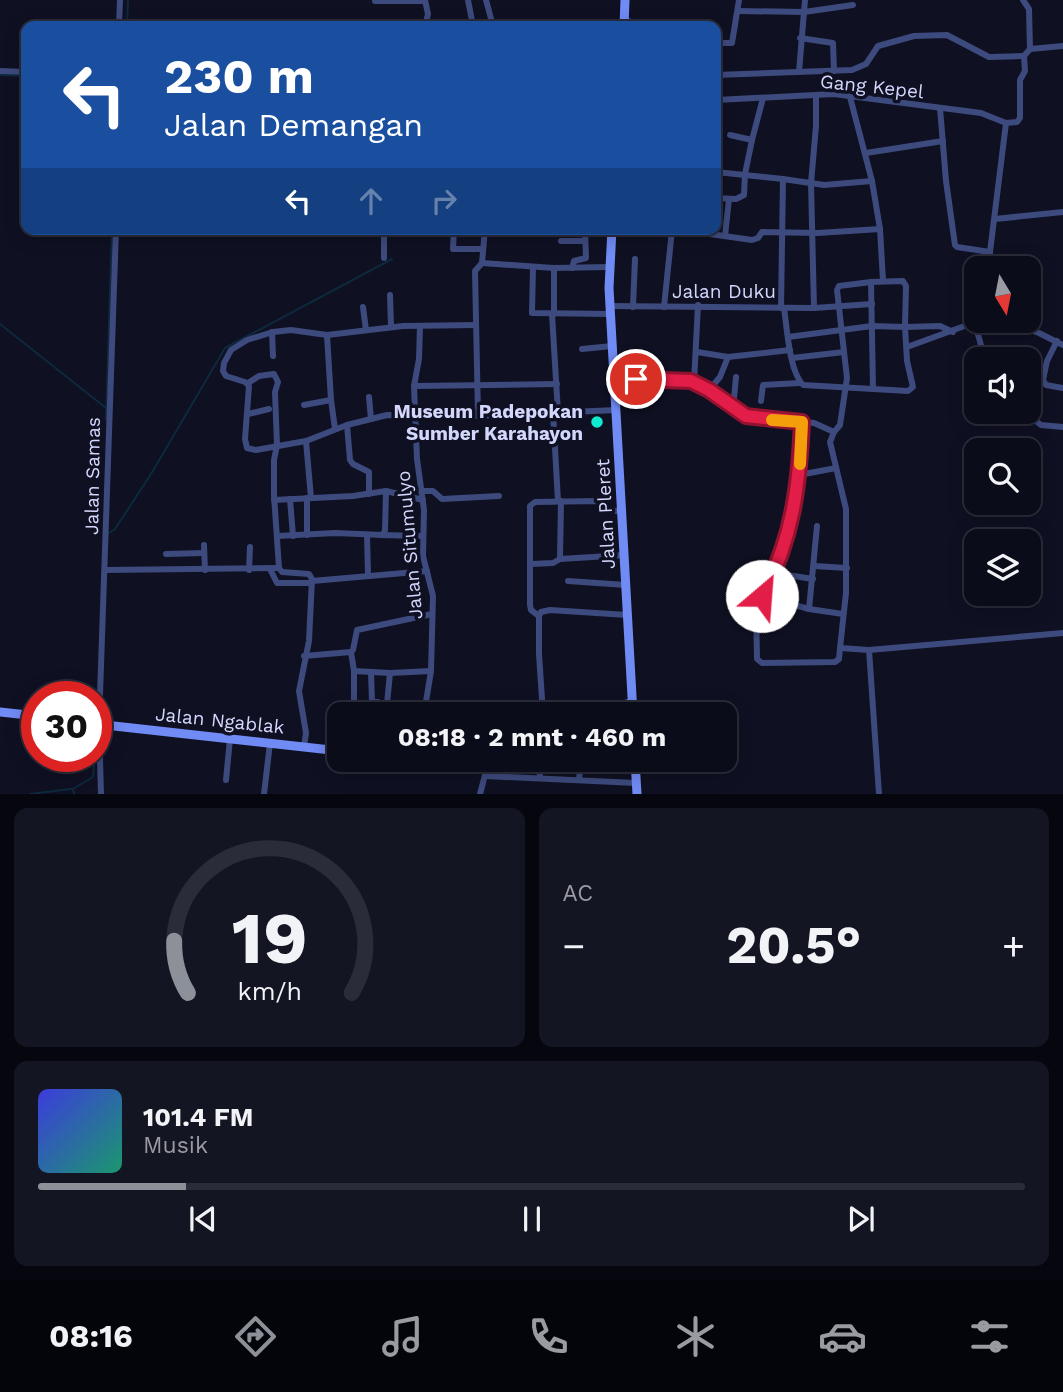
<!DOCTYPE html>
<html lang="id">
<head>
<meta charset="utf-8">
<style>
	:root { --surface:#0b0c1a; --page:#141523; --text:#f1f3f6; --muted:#9a9ba2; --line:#2b2c39; --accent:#8c9099 }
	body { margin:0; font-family:"Work Sans",sans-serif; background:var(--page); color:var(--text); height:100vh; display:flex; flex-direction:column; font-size:26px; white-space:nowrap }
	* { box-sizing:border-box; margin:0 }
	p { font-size:23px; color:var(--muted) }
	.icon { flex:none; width:38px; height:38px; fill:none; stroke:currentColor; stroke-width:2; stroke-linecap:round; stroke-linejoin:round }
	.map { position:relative; height:794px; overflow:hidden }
	.side { display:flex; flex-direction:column; gap:14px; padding:14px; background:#06070e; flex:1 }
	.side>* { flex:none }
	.top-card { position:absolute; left:21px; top:21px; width:700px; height:214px; border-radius:14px; box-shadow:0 4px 18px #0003,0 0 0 2px var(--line); background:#1a4fa0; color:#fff; overflow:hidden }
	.needle { width:46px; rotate:170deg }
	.controls { position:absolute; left:964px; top:256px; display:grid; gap:14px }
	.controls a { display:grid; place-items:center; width:77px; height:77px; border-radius:14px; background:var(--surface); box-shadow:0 4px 18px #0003,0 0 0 2px var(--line); font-size:35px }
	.speed { position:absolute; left:21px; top:681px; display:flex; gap:14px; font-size:35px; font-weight:700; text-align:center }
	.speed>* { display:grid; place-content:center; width:91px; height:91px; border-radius:50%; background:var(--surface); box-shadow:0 4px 18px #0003,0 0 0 2px var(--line); line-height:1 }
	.speed .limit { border:10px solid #d22; background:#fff; color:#111 }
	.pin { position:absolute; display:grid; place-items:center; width:60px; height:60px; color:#fff; margin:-30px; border:4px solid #fff; border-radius:50%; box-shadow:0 2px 7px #0007 }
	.me { position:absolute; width:77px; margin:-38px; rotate:27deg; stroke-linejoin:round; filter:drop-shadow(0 0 5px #0008) }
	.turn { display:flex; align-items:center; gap:24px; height:147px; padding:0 28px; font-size:32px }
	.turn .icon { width:91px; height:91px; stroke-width:2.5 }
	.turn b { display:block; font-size:49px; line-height:60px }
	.lanes { display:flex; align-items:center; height:66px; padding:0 28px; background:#0003; justify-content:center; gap:35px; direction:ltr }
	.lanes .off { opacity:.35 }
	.big { font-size:52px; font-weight:700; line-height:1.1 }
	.side .widget { flex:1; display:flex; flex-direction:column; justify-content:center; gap:10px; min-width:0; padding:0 24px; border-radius:14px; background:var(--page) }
	.side .dial { align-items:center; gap:0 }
	.dial svg { height:182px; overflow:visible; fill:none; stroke:var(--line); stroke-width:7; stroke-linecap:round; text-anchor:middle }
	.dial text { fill:var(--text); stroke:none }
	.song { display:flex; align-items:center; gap:21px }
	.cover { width:84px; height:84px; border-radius:10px; background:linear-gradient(135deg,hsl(240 70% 55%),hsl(160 70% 35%)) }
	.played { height:7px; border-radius:4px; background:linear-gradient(90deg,var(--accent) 15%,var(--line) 15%) }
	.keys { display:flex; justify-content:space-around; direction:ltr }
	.heat { display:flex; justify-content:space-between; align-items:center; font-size:38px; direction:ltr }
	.side .tiles { flex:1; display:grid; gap:14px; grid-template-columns:1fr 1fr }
	.widget:last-child { grid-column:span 2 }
	.trip { position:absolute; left:327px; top:702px; width:410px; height:70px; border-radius:14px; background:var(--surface); box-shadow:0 4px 18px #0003,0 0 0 2px var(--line); font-weight:700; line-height:70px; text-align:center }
	.tab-bar { display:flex; height:112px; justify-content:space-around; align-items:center; background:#04050a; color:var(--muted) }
	.tab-bar .icon { width:49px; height:49px }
	.tab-bar .current { color:var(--accent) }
	.tab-bar b { font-size:32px; color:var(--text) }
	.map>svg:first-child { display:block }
</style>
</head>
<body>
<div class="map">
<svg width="1063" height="794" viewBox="0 0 1063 794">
	<rect width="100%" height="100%" fill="#0f1022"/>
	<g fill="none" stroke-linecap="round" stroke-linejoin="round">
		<g stroke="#0d293d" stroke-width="2">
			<path d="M127 26 128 0"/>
			<path d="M0 75 26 76"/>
			<path d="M0 324 106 408"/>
			<path d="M106 419 112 229"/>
			<path d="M107 534 115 529 151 474 225 348 392 259"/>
			<path d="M30 794 71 789"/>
			<path d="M74 794 73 789 93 777 95 756"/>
		</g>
		<g stroke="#3d4a7d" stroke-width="6">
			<path d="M468 0 473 26"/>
			<path d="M486 0 493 26"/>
			<path d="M375 1H425"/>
			<path d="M738 11 804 12 853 5"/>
			<path d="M624 19 640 26"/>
			<path d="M119 26 120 0"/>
			<path d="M425 26 428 14 425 0"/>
			<path d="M800 38 833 43 834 71"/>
			<path d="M716 43H732L739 0"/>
			<path d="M1030 49 1063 46"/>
			<path d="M0 71 26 72"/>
			<path d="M799 72 805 0"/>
			<path d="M716 75 852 70 866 64 878 46 914 36 947 35 989 57 1024 56"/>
			<path d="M850 97 872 181 880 229"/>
			<path d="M716 100 834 94 981 113 1006 123"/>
			<path d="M940 108 946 181 955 245 957 247 990 252"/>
			<path d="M730 135 752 140"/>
			<path d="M866 153 943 141"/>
			<path d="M716 172 783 179 824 185 872 181"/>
			<path d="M716 198 736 199 744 195 745 174 752 140 763 98"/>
			<path d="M995 219 1063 212"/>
			<path d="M454 229 453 249H482"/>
			<path d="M669 229 696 232V229"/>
			<path d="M696 232 752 240 758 238 762 232 818 233 880 229 883 281"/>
			<path d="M725 236 729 199"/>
			<path d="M561 241H585"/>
			<path d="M384 258V229"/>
			<path d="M482 263 554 268 608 267"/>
			<path d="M533 267 532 313 611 314"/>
			<path d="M554 268V314"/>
			<path d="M572 268 574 261 586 258 585 229"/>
			<path d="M988 268 1006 123 1017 122 1020 118V80L1025 71 1024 56 1030 49 1029 9 1023 0"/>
			<path d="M871 282 873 388"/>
			<path d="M390 295 391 327"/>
			<path d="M610 306 814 308 872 304"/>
			<path d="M363 307 366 330"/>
			<path d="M633 307 635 259"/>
			<path d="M664 307 672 230"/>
			<path d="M781 308 783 179"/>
			<path d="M784 308C787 327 789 371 803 385L908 391 913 387 907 361 905 327 872 326 788 337"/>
			<path d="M814 308 811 183 816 126V95"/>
			<path d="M552 314 558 413"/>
			<path d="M1002 320 1039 333 1063 345"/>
			<path d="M975 324 985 359"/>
			<path d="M476 325 403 326 327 335 291 330 273 332 247 340 231 350 224 363 223 371 226 376 245 382 249 386 245 439 247 448 256 450 306 441 347 425 387 415 478 416 617 410"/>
			<path d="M420 326 419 359 414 386 417 459 424 510 423 556 433 596 431 671 424 714"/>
			<path d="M272 332 273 356"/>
			<path d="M327 335 331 400 335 429"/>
			<path d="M1057 341 1047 361 1043 380 1046 385 1063 388"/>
			<path d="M907 347 981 320"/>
			<path d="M582 349 612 346"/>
			<path d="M697 352 728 357 790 350"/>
			<path d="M792 358 844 352"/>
			<path d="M615 379 691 381 709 390 746 416 814 423 834 432 830 442 846 509V593L840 648 869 650 879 794"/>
			<path d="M1043 380 1036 387V421L1041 425 1063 427"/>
			<path d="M694 382 698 305"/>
			<path d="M248 383 259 376 274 374 278 382 275 392 277 445 274 460V495L279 568 282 572 309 574 312 579 309 641 299 691 306 733 304 747"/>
			<path d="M414 386 557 384"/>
			<path d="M709 390 720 377 728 357"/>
			<path d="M369 397 371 419"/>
			<path d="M761 401 763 385 800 383"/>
			<path d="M304 405 331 400"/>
			<path d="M733 409 736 377"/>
			<path d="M553 413 558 501"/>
			<path d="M248 414 269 409"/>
			<path d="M478 416 475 271 482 263 485 229"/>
			<path d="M802 422 799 475 789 531 774 573 756 604 757 659 762 663 835 662 839 659 840 648"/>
			<path d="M347 425 350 460 353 464 369 472V494"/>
			<path d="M834 432 840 425 847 378 837 290 839 286 871 282 903 281 906 286 905 327 940 326 953 332"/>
			<path d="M306 441 311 498"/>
			<path d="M799 475 836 468"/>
			<path d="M422 491H433L442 499 499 496"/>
			<path d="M307 498V535"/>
			<path d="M290 499 293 536"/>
			<path d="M274 500 353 496 386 491 423 500"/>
			<path d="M367 535 368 575"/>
			<path d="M380 535 423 536"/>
			<path d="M277 536 335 533 383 535 385 530 386 491"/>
			<path d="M204 545 205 570"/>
			<path d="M166 554 204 553"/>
			<path d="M560 559 561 501"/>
			<path d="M531 564 553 563 560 559 625 555"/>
			<path d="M814 566 847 568"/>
			<path d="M270 569 277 583H312"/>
			<path d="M105 570 279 568"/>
			<path d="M249 570 250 547"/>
			<path d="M774 573 813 579"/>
			<path d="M312 581 427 571"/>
			<path d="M568 581 626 585"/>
			<path d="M762 596 809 609 843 614"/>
			<path d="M809 609 817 526"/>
			<path d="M539 616 531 610 530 605V506L535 502 597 501 610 510 623 512"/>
			<path d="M869 650 1063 633"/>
			<path d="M304 656 351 652"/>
			<path d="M354 671 390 673 431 671"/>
			<path d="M371 672 372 702H378V714"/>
			<path d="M387 704 390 673"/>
			<path d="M354 714V671L351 652 353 650 357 630 432 614"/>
			<path d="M543 714 539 654V616L541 612 550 610 627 615"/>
			<path d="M539 760 540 778"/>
			<path d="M485 776 636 783"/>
			<path d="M226 780 230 739"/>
			<path d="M579 780 581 760"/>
			<path d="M101 794 99 724 116 229"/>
			<path d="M264 794 270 743"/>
			<path d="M480 794 489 760"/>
		</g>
		<g stroke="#718bf5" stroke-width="9">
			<path d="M624 26 625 0"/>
			<path d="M612 229 609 288 633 714"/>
			<path d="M0 712 37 716"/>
			<path d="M583 714 632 703"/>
			<path d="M96 724 340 751"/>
			<path d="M635 760 637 794"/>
		</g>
	</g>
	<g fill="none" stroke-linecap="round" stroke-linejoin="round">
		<g stroke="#92132f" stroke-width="18">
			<path id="route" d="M636 379 691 381 709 390 746 416 802 422C799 486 793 539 762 596"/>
		</g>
		<use href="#route" stroke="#e11d48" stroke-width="12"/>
		<path stroke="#f59e0b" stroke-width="12" d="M772 420 802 422 800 464"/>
	</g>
	<circle fill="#10eacf" stroke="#0f1022" stroke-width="2.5" cx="597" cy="422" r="7"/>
	<g text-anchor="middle" stroke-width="7" stroke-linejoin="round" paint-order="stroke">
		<g font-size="19" fill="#d3d7fc" stroke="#0f1022">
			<text transform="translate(872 86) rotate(6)" y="7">Gang Kepel</text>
			<text x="724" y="298">Jalan Duku</text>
			<text transform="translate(92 476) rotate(-89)" y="7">Jalan Samas</text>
			<text transform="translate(605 514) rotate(-93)" y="7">Jalan Pleret</text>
			<text transform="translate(409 545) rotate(-95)" y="7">Jalan Situmulyo</text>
			<text transform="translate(220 720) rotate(6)" y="7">Jalan Ngablak</text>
		</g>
		<g font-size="19" font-weight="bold" fill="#d3d7fc" stroke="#0f1022" text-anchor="end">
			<text x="583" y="418">Museum Padepokan<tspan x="583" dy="22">Sumber Karahayon</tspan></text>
		</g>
	</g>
</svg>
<div class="controls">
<a><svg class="needle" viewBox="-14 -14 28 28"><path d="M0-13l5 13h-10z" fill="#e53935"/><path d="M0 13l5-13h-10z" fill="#9a9ba2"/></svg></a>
<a><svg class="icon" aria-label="sound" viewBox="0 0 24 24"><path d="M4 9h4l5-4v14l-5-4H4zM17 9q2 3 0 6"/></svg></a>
<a><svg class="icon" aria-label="search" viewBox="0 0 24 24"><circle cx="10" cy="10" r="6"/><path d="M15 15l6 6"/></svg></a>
<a><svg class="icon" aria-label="layers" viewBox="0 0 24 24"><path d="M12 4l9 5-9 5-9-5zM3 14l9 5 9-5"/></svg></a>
</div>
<div class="speed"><div class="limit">30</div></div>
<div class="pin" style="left:636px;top:379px;background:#d93025"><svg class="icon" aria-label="arrive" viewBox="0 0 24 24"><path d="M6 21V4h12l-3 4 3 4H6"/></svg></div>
<svg class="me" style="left:762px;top:596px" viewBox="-20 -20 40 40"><circle r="19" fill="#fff"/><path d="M0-13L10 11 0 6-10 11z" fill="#e11d48"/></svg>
<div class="trip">08:18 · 2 mnt · 460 m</div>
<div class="top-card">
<div class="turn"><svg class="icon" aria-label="left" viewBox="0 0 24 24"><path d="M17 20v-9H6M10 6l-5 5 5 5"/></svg><div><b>230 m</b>Jalan Demangan</div></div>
<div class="lanes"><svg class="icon" aria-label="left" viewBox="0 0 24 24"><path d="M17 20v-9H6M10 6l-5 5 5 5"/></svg><svg class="icon off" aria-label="ahead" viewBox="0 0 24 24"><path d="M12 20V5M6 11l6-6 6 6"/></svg><svg class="icon off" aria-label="right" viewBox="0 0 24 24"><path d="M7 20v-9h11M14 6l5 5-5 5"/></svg></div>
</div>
</div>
<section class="side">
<div class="tiles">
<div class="widget dial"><svg viewBox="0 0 100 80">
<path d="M14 69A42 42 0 1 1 86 69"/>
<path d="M14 69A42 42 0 0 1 8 46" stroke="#8c9099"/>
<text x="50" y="56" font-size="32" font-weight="700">19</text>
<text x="50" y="72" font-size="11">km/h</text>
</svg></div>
<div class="widget"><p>AC</p>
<div class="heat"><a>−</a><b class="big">20.5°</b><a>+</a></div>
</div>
<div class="widget">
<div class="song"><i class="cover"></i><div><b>101.4 FM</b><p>Musik</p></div></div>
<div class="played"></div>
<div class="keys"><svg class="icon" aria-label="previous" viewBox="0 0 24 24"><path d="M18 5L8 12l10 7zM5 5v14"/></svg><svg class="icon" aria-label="pause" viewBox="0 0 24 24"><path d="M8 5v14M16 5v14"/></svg><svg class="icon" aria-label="next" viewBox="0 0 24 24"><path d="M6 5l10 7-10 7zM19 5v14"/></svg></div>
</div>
</div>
</section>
<nav class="tab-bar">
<b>08:16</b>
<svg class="icon current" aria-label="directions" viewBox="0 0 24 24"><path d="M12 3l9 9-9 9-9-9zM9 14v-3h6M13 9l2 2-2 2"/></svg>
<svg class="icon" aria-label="music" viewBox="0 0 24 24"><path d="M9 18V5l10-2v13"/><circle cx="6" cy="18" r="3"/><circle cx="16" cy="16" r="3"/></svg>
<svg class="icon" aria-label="phone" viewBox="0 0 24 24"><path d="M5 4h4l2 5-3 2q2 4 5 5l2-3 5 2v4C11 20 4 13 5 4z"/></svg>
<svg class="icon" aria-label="climate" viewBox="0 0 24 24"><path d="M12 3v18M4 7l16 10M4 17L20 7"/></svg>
<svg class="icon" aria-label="car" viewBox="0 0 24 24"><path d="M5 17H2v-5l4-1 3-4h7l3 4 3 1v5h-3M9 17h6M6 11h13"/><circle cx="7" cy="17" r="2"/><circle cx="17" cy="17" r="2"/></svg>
<svg class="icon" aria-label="filters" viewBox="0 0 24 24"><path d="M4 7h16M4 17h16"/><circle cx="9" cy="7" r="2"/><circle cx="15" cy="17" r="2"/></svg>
</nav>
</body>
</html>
